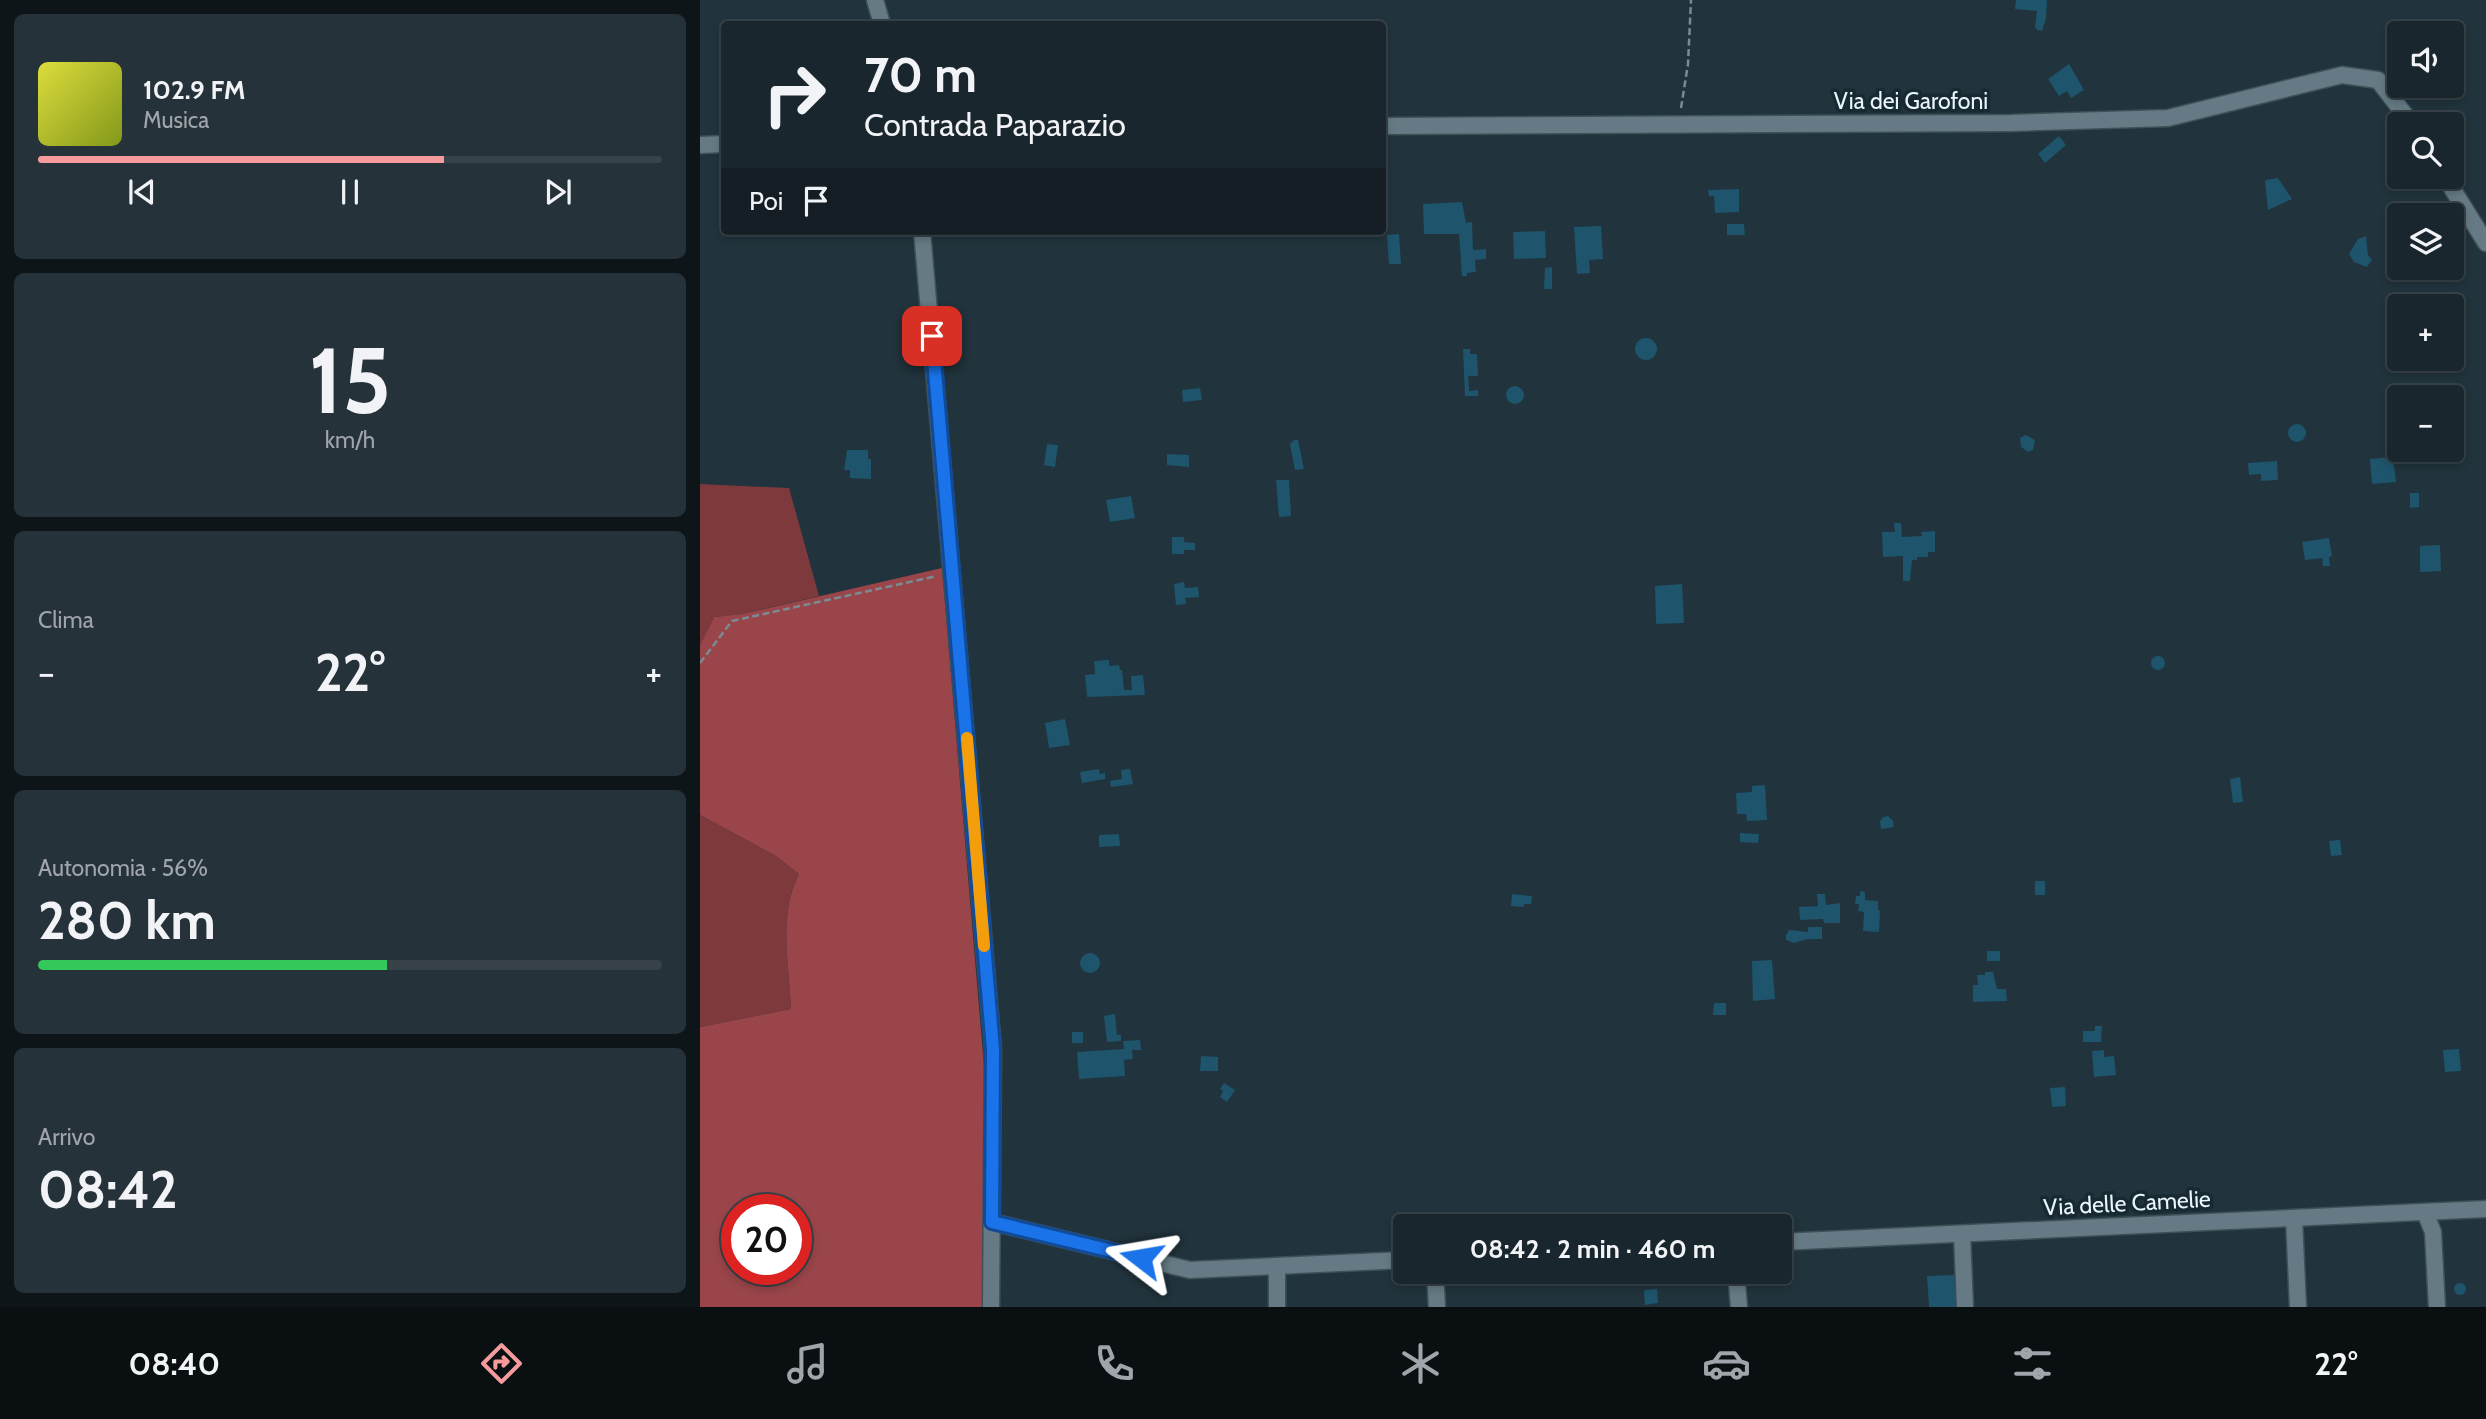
<!DOCTYPE html>
<html lang="it">
<head>
<meta charset="utf-8">
<style>
	:root { --surface:#19262d; --page:#263239; --text:#f1f3f6; --muted:#9fa5aa; --line:#374349; --accent:#f59b9d }
	body { margin:0; font-family:Cabin,sans-serif; background:var(--page); color:var(--text); height:100vh; display:flex; flex-direction:column; font-size:26px; white-space:nowrap }
	* { box-sizing:border-box; margin:0 }
	p { font-size:23px; color:var(--muted) }
	.icon { flex:none; width:38px; height:38px; fill:none; stroke:currentColor; stroke-width:2; stroke-linecap:round; stroke-linejoin:round }
	.map { position:relative; flex:1; overflow:hidden }
	.side { display:flex; flex-direction:column; gap:14px; padding:14px; background:#0e1519; width:700px }
	.side>* { flex:none }
	.top-card { position:absolute; left:21px; top:21px; width:665px; height:214px; border-radius:7px; box-shadow:0 4px 10px #0003,0 0 0 2px var(--line); background:#19262d; color:var(--text); overflow:hidden }
	.fabs { position:absolute; left:1687px; top:21px; display:grid; gap:14px }
	.fabs a { display:grid; place-items:center; width:77px; height:77px; border-radius:7px; background:var(--surface); box-shadow:0 4px 10px #0003,0 0 0 2px var(--line); font-size:35px }
	.speed { position:absolute; left:21px; top:1194px; display:flex; gap:14px; font-size:35px; font-weight:700; text-align:center }
	.speed>* { display:grid; place-content:center; width:91px; height:91px; border-radius:50%; background:var(--surface); box-shadow:0 4px 10px #0003,0 0 0 2px var(--line); line-height:1 }
	.speed .limit { border:10px solid #d22; background:#fff; color:#111 }
	.pin { position:absolute; display:grid; place-items:center; width:60px; height:60px; color:#fff; margin:-30px; border-radius:14px; box-shadow:0 4px 10px #0006 }
	.me { position:absolute; width:77px; margin:-38px; rotate:284deg; stroke-linejoin:round; filter:drop-shadow(0 0 5px #0008) }
	.turn { display:flex; align-items:center; gap:24px; height:147px; padding:0 28px; font-size:32px }
	.turn .icon { width:91px; height:91px; stroke-width:2.5 }
	.turn b { display:block; font-size:49px; line-height:60px }
	.then { display:flex; align-items:center; height:66px; padding:0 28px; background:#0003; gap:14px; font-size:26px }
	.big { font-size:52px; font-weight:800; line-height:1.1 }
	.side .card { flex:1; display:flex; flex-direction:column; justify-content:center; gap:10px; min-width:0; padding:0 24px; border-radius:10px; background:var(--page) }
	.side .dial { align-items:center; gap:0 }
	.dial b { font-size:91px; line-height:1 }
	.song { display:flex; align-items:center; gap:21px }
	.cover { width:84px; height:84px; border-radius:10px; background:linear-gradient(135deg,hsl(60 70% 55%),hsl(70 70% 35%)) }
	.played { height:7px; border-radius:4px; background:linear-gradient(90deg,var(--accent) 65%,var(--line) 65%) }
	.keys { display:flex; justify-content:space-around; direction:ltr }
	.heat { display:flex; justify-content:space-between; align-items:center; font-size:38px; direction:ltr }
	.charge { height:10px; border-radius:5px; background:linear-gradient(90deg,#34c759 56%,var(--line) 0) }
	.trip { position:absolute; left:693px; top:1214px; width:399px; height:70px; border-radius:7px; background:var(--surface); box-shadow:0 4px 10px #0003,0 0 0 2px var(--line); font-weight:800; line-height:70px; text-align:center }
	.tabs { display:flex; height:112px; justify-content:space-around; align-items:center; background:#0a0f12; color:var(--muted) }
	.tabs .icon { width:49px; height:49px }
	.tabs .selected { color:var(--accent) }
	.tabs b { font-size:32px; color:var(--text) }
	main { display:flex; flex:1; min-height:0 }
	.map>svg:first-child { display:block }
</style>
</head>
<body>
<main>
<section class="side">
<div class="card">
<div class="song"><i class="cover"></i><div><b>102.9 FM</b><p>Musica</p></div></div>
<div class="played"></div>
<div class="keys"><svg class="icon" aria-label="previous" viewBox="0 0 24 24"><path d="M18 5L8 12l10 7zM5 5v14"/></svg><svg class="icon" aria-label="pause" viewBox="0 0 24 24"><path d="M8 5v14M16 5v14"/></svg><svg class="icon" aria-label="next" viewBox="0 0 24 24"><path d="M6 5l10 7-10 7zM19 5v14"/></svg></div>
</div>
<div class="card dial"><b>15</b><p>km/h</p></div>
<div class="card"><p>Clima</p>
<div class="heat"><a>−</a><b class="big">22°</b><a>+</a></div>
</div>
<div class="card"><p>Autonomia · 56%</p><b class="big">280 km</b><div class="charge"></div></div>
<div class="card"><p>Arrivo</p><b class="big">08:42</b></div>
</section>
<div class="map">
<svg width="1786" height="1307" viewBox="0 0 1786 1307">
	<rect width="100%" height="100%" fill="#21333c"/>
	<g fill="#7e393d">
		<path d="M0 484 89 488 119 596 42 614 14 617 0 645Z"/>
		<path d="M0 815 76 856 99 874C78 913 89 966 91 1009L0 1027Z"/>
	</g>
	<path fill="#9a454a" fill-rule="evenodd" d="M242 568 292 1161 287 1307H0V1027L91 1009C89 965 78 914 99 874L76 856 0 815V645L14 617 42 614ZM37 1209H96V1269H37Z"/>
	<g fill="#1e546c">
		<path d="M1316 0H1347L1346 18 1342 31 1337 30 1335 27 1337 11 1315 9Z"/>
		<path d="M1369 64 1384 90 1371 98 1367 91 1359 96 1348 79Z"/>
		<path d="M1359 136 1366 145 1345 163 1338 154Z"/>
		<path d="M1578 178 1592 199 1568 210 1565 182 1566 180Z"/>
		<path d="M1039 189V212L1015 213 1014 196H1009L1008 190Z"/>
		<path d="M762 202 766 223 772 222 773 250 786 249V259L775 260 776 272 767 273V276H762L759 234H724L723 204Z"/>
		<path d="M1027 224H1044L1045 235H1027Z"/>
		<path d="M901 226 903 259 889 260 890 273 877 274 874 227Z"/>
		<path d="M845 231 846 258 814 259 813 232Z"/>
		<path d="M699 234 701 264H689L687 235Z"/>
		<path d="M1666 236 1668 255 1672 260 1667 267 1654 262 1649 254 1658 239Z"/>
		<path d="M852 267V289H844L845 268Z"/>
		<circle cx="946" cy="349" r="11"/>
		<path d="M763 349H770V354H777L778 376H768L769 391 778 390V396H765Z"/>
		<circle cx="815" cy="395" r="9"/>
		<path d="M500 388 502 400 483 402 482 390Z"/>
		<circle cx="1597" cy="433" r="9"/>
		<path d="M1326 435 1335 440 1333 450 1328 452 1321 447 1320 438Z"/>
		<path d="M594 440H598L604 469 595 470 590 444Z"/>
		<path d="M347 444 358 445 355 467 344 465Z"/>
		<path d="M147 450H168V459H171V479L150 478V470H144Z"/>
		<path d="M467 454 489 455V467L467 465Z"/>
		<path d="M1693 457 1696 482 1672 484 1670 459Z"/>
		<path d="M1577 461 1578 480 1561 481V474L1549 475 1548 463Z"/>
		<path d="M576 480H589L591 516 579 517Z"/>
		<path d="M1710 493H1719V507L1710 508Z"/>
		<path d="M431 496 435 518 410 522 406 500Z"/>
		<path d="M1194 523H1201L1202 537 1222 536 1221 532 1235 531V552H1228V557H1217V560H1212L1210 581H1203V556L1183 557 1182 532H1195Z"/>
		<path d="M472 537H484V542L495 543V550H484V554H472Z"/>
		<path d="M1629 538 1632 556 1629 557 1630 566H1623L1622 558 1605 560 1602 542Z"/>
		<path d="M1740 545 1741 571 1720 572V546Z"/>
		<path d="M484 582 485 588 498 587 499 597 485 598 486 604 476 605 474 584Z"/>
		<path d="M982 584 984 623 956 624 955 586Z"/>
		<circle cx="1458" cy="663" r="7"/>
		<path d="M409 660V666L419 665 420 670H422L424 690H432L431 676 443 675 445 695 387 697 385 675 395 674 394 661Z"/>
		<path d="M365 719 370 745 349 748 345 723Z"/>
		<path d="M399 769 400 774 405 773V779L382 783 380 772Z"/>
		<path d="M430 769 433 784 411 787 410 781 422 779 421 770Z"/>
		<path d="M1540 777 1543 802 1533 803 1530 779Z"/>
		<path d="M1065 785 1067 820 1047 821 1046 814H1037L1036 793 1052 792V786Z"/>
		<path d="M1188 816 1193 821 1194 827 1181 829 1180 821 1183 817Z"/>
		<path d="M1040 833 1059 834 1058 843 1040 842Z"/>
		<path d="M419 834 420 846 399 847V835Z"/>
		<path d="M1640 840 1642 855 1631 856 1629 841Z"/>
		<rect x="1335" y="881" width="10" height="14"/>
		<path d="M1160 891 1165 892V900L1178 901V910H1180L1179 932 1163 931 1164 912 1158 911 1159 904H1155L1156 896H1160Z"/>
		<path d="M812 894 832 896 831 904H824V907L811 906Z"/>
		<path d="M1117 894H1125L1126 905 1140 903V923H1124L1123 919 1100 920 1099 907 1118 906Z"/>
		<path d="M1108 927H1122V939H1107L1094 943 1086 940V935L1089 930 1108 932Z"/>
		<rect x="1287" y="951" width="13" height="10"/>
		<circle cx="390" cy="963" r="10"/>
		<path d="M1072 960 1075 999 1053 1001 1052 961Z"/>
		<path d="M1285 972H1293L1297 989H1306L1307 1001 1273 1002V985H1278L1277 975H1285Z"/>
		<path d="M1014 1003H1026V1015H1013Z"/>
		<path d="M415 1014 417 1035H421V1041L407 1042 404 1016Z"/>
		<path d="M1395 1026H1402L1401 1042H1383V1031H1395Z"/>
		<rect x="372" y="1032" width="11" height="11"/>
		<path d="M440 1040 441 1050H432L433 1059 424 1060 425 1076 379 1079 377 1052 424 1049 423 1041Z"/>
		<path d="M1759 1049 1761 1071 1745 1072 1743 1050Z"/>
		<path d="M1404 1050V1057L1414 1056 1416 1075 1394 1077 1392 1051Z"/>
		<path d="M501 1056 518 1057V1071H500Z"/>
		<path d="M524 1083 535 1090 527 1102 520 1097 523 1091 520 1089Z"/>
		<path d="M1365 1087 1366 1106 1352 1107 1350 1088Z"/>
		<path d="M1254 1275 1256 1307H1229L1227 1276Z"/>
		<circle cx="1760" cy="1289" r="6"/>
		<path d="M957 1289 958 1303 945 1305 944 1290Z"/>
	</g>
	<g fill="none" stroke-linecap="round" stroke-linejoin="round">
		<g stroke="#3f5057" stroke-width="19">
			<g id="minor">
				<path d="M175 0 182 24"/>
				<path d="M682 126 1311 123 1468 118 1642 75 1678 80 1712 124"/>
				<path d="M0 145 24 144"/>
				<path d="M1745 177 1786 243"/>
				<path d="M222 231 293 1049 291 1307"/>
				<path d="M1725 1212 1733 1232 1737 1307"/>
				<path d="M1594 1218 1598 1307"/>
				<path d="M292 1222 490 1270 705 1260"/>
				<path d="M1262 1234 1265 1307"/>
				<path d="M1080 1242 1786 1209"/>
				<path d="M577 1266V1307"/>
				<path d="M735 1272 737 1307"/>
				<path d="M1036 1272 1039 1307"/>
			</g>
		</g>
		<g stroke="#7b8b92" stroke-width="2.5" stroke-dasharray="7 3.5" stroke-linecap="butt">
			<path d="M981 108 988 64 991 0"/>
			<path d="M0 663 32 621 237 576"/>
		</g>
		<use href="#minor" stroke="#657a84" stroke-width="16"/>
	</g>
	<g fill="none" stroke-linecap="round" stroke-linejoin="round">
		<g stroke="#114b97" stroke-width="18">
			<path id="route" d="M232 336 293 1049 292 1222 441 1258"/>
		</g>
		<use href="#route" stroke="#1a73e8" stroke-width="12"/>
		<path stroke="#f59e0b" stroke-width="12" d="M267 738 284 946"/>
	</g>
	<g text-anchor="middle" stroke-width="7" stroke-linejoin="round" paint-order="stroke">
		<g font-size="23" fill="#eaf6fb" stroke="#172932">
			<text x="1211" y="109">Via dei Garofoni</text>
			<text transform="translate(1427 1203) rotate(-3)" y="8">Via delle Camelie</text>
		</g>
	</g>
</svg>
<div class="fabs">
<a><svg class="icon" aria-label="sound" viewBox="0 0 24 24"><path d="M4 9h4l5-4v14l-5-4H4zM17 9q2 3 0 6"/></svg></a>
<a><svg class="icon" aria-label="search" viewBox="0 0 24 24"><circle cx="10" cy="10" r="6"/><path d="M15 15l6 6"/></svg></a>
<a><svg class="icon" aria-label="layers" viewBox="0 0 24 24"><path d="M12 4l9 5-9 5-9-5zM3 14l9 5 9-5"/></svg></a>
<a>+</a>
<a>−</a>
</div>
<div class="speed"><div class="limit">20</div></div>
<div class="pin" style="left:232px;top:336px;background:#d93025"><svg class="icon" aria-label="arrive" viewBox="0 0 24 24"><path d="M6 21V4h12l-3 4 3 4H6"/></svg></div>
<svg class="me" style="left:441px;top:1258px" viewBox="-20 -20 40 40"><path d="M0-17L14 15 0 8-14 15z" fill="#1a73e8" stroke="#fff" stroke-width="4"/></svg>
<div class="trip">08:42 · 2 min · 460 m</div>
<div class="top-card">
<div class="turn"><svg class="icon" aria-label="right" viewBox="0 0 24 24"><path d="M7 20v-9h11M14 6l5 5-5 5"/></svg><div><b>70 m</b>Contrada Paparazio</div></div>
<div class="then">Poi<svg class="icon" aria-label="arrive" viewBox="0 0 24 24"><path d="M6 21V4h12l-3 4 3 4H6"/></svg></div>
</div>
</div>
</main>
<nav class="tabs">
<b>08:40</b>
<svg class="icon selected" aria-label="directions" viewBox="0 0 24 24"><path d="M12 3l9 9-9 9-9-9zM9 14v-3h6M13 9l2 2-2 2"/></svg>
<svg class="icon" aria-label="music" viewBox="0 0 24 24"><path d="M9 18V5l10-2v13"/><circle cx="6" cy="18" r="3"/><circle cx="16" cy="16" r="3"/></svg>
<svg class="icon" aria-label="phone" viewBox="0 0 24 24"><path d="M5 4h4l2 5-3 2q2 4 5 5l2-3 5 2v4C11 20 4 13 5 4z"/></svg>
<svg class="icon" aria-label="climate" viewBox="0 0 24 24"><path d="M12 3v18M4 7l16 10M4 17L20 7"/></svg>
<svg class="icon" aria-label="car" viewBox="0 0 24 24"><path d="M5 17H2v-5l4-1 3-4h7l3 4 3 1v5h-3M9 17h6M6 11h13"/><circle cx="7" cy="17" r="2"/><circle cx="17" cy="17" r="2"/></svg>
<svg class="icon" aria-label="filters" viewBox="0 0 24 24"><path d="M4 7h16M4 17h16"/><circle cx="9" cy="7" r="2"/><circle cx="15" cy="17" r="2"/></svg>
<b>22°</b>
</nav>
</body>
</html>
